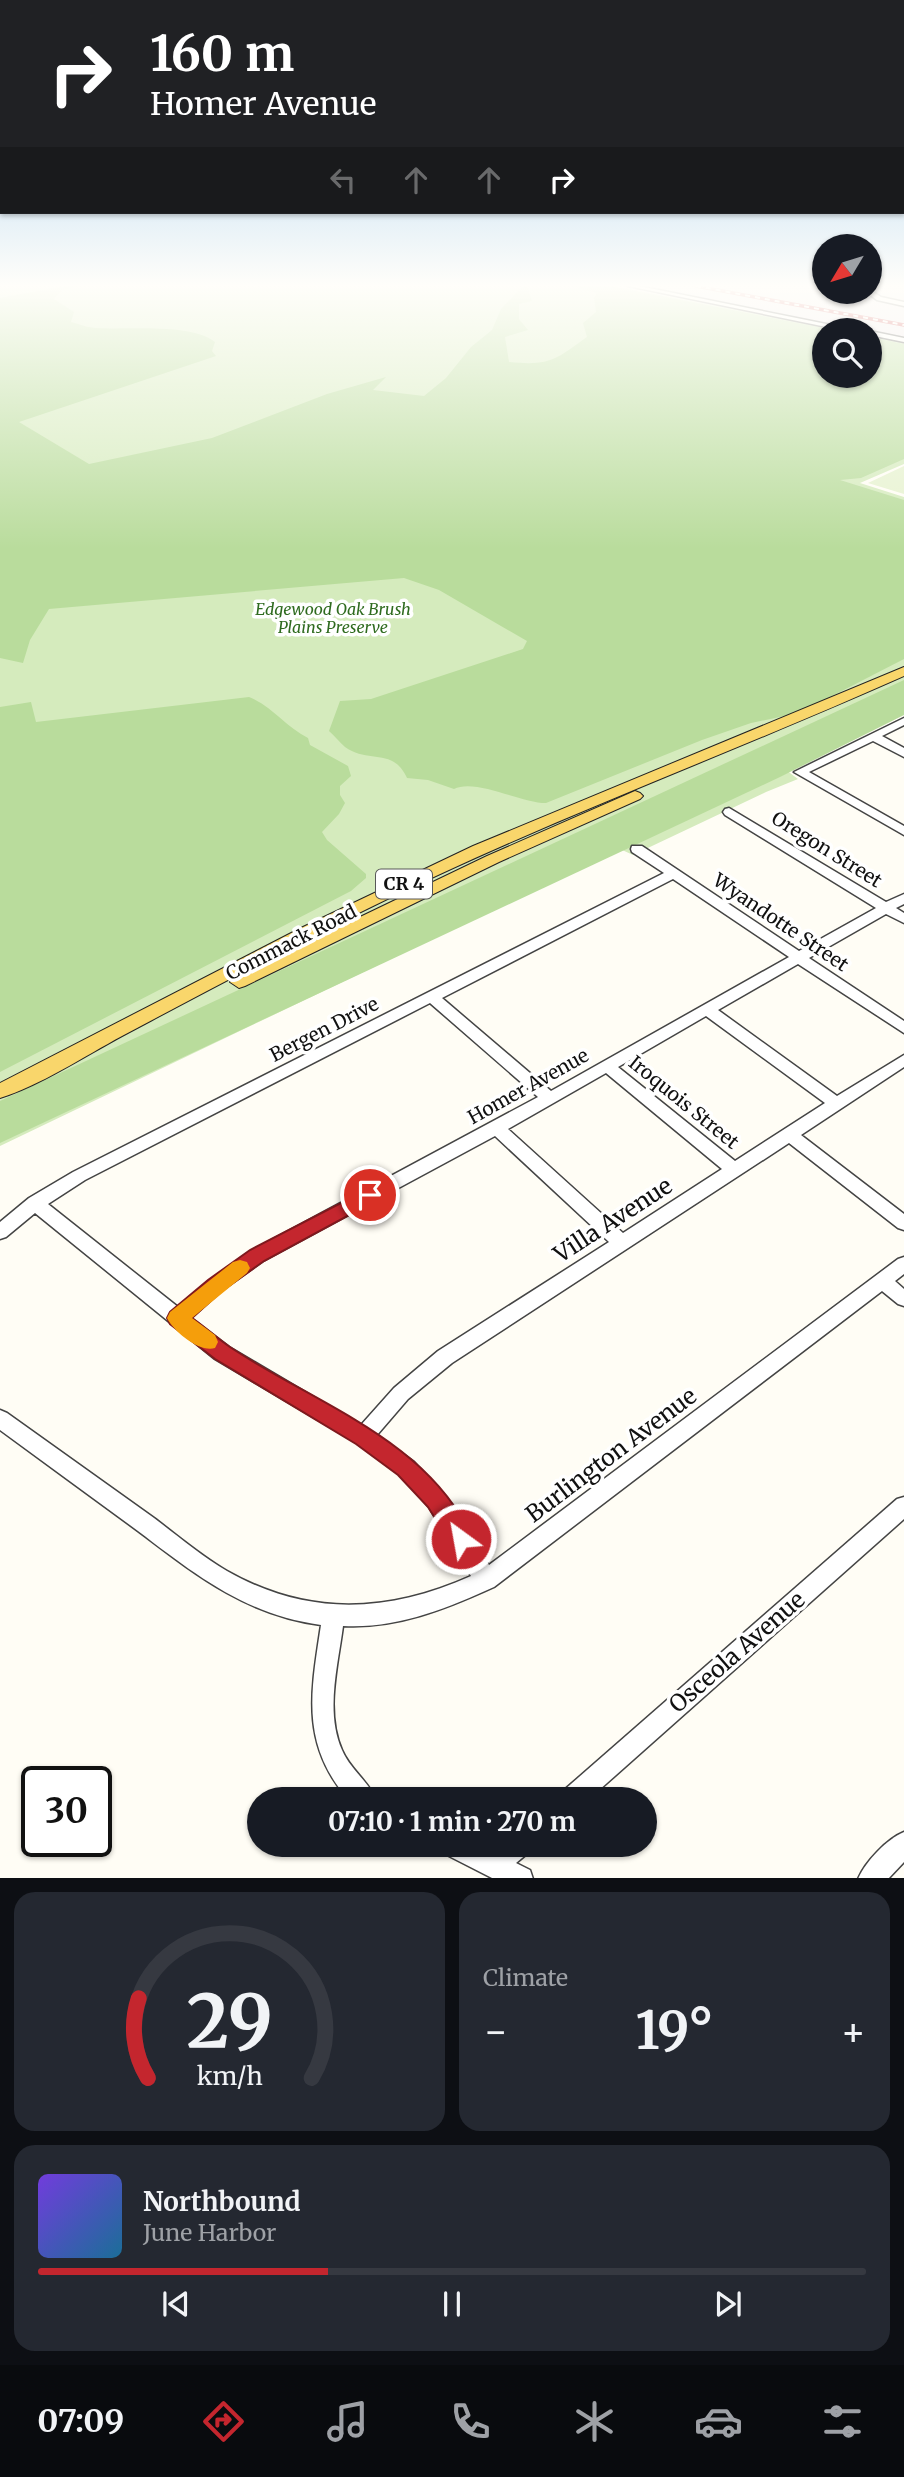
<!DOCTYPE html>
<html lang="en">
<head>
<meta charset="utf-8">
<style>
	:root { --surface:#171b24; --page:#242831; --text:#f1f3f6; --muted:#9ea1a6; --line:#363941; --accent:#c4262e }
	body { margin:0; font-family:Merriweather,serif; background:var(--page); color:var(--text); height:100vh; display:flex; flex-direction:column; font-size:26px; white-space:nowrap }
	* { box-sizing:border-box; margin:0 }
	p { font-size:23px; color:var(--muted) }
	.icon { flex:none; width:38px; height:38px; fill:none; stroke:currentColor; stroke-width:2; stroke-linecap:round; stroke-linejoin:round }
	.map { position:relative; height:1878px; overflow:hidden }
	.panel { display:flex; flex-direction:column; gap:14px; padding:14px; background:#0d0f14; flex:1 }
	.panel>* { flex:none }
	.hud { position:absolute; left:0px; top:0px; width:905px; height:214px; box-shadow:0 2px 5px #0004; background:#202124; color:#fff; overflow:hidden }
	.needle { width:46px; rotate:232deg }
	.buttons { position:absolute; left:812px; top:234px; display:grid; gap:14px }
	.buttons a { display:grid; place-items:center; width:70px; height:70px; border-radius:50%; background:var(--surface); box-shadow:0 2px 5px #0004; font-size:35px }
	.speed { position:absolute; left:21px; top:1766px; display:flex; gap:14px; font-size:35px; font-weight:700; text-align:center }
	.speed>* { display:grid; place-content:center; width:91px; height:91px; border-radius:50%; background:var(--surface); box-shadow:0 2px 5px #0004; line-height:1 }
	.speed .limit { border:4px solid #111; border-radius:10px; background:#fff; color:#111 }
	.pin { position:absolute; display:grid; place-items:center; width:60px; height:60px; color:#fff; margin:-30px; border:4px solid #fff; border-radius:50%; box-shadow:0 2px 7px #0007 }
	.me { position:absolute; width:77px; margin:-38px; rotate:328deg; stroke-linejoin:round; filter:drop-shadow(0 0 5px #0008) }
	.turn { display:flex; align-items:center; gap:24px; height:147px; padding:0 35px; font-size:32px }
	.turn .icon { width:91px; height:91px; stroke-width:2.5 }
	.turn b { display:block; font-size:49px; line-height:60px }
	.lanes { display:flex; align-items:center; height:66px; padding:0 35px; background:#0003; justify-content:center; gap:35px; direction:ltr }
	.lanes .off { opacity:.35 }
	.big { font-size:52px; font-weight:700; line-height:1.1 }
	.panel .card { flex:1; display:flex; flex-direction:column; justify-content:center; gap:10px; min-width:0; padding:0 24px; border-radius:21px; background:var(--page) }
	.panel .dial { align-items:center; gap:0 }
	.dial svg { height:182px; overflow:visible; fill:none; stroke:var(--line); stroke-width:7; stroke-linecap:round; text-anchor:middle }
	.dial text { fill:var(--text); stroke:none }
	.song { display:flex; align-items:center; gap:21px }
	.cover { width:84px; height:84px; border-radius:10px; background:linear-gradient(135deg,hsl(260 70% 55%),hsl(200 70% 35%)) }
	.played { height:7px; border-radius:4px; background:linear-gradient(90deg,var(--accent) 35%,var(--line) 35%) }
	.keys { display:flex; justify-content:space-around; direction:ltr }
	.heat { display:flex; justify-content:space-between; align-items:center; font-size:38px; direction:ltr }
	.panel .tiles { flex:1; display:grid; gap:14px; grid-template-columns:1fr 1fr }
	.card:last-child { grid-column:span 2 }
	.trip { position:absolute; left:247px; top:1787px; width:410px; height:70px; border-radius:35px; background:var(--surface); box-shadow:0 2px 5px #0004; font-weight:700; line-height:70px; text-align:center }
	.tabs { display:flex; height:112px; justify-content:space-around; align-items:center; background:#090b0e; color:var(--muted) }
	.tabs .icon { width:49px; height:49px }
	.tabs .active { color:var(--accent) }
	.tabs b { font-size:32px; color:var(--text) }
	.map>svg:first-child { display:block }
</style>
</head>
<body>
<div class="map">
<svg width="904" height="1879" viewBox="0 0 904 1879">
	<rect width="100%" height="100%" fill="#fffdf5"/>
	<path fill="#eee6ef" d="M619 286H824V292H870V286H904V342L870 335V331H849Z"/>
	<path fill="#d5ebbd" d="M5 286H614L846 331H824V376H870V335L904 342V464L860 483 904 497V711L786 770 798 779 766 792 633 855 620 849 0 1146V287Z"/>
	<g fill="#b9dc9c">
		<path d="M65 286H81L62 290 54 299 74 312 71 322C79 324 88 328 97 328 129 330 190 323 215 342L212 351 216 356 19 422 89 464 212 438 327 394 386 377 373 390 424 396 446 378 471 347 492 330 501 309 523 286H527L532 301 519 304V319L528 330 505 337 509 362C550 366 555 360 587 337L583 323 596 312 594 298 597 293 572 286H609L839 331H824V376H870V337L904 344V459L861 478 840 480 904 500V659L799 713 751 723 702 740 546 803C521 803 475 778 454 789L428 780 407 778C393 747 368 764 345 747 339 742 335 736 329 731L340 701 371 699 523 649 527 641 439 590 404 578 49 609 30 640 23 663 0 658V298Z"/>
		<path d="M904 680V715L780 777 0 1143V1101Z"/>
		<path d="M249 697C272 706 286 727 308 738L310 745 348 766 351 776 340 786V795L345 803 339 814 322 832 327 840 366 874V878L351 891 0 1072V707L31 702 36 722Z"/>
	</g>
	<path fill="#e6f2cf" d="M904 466V494L868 483Z"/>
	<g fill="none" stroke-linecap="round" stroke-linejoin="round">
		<g stroke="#444" stroke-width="3">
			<g id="minor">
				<path d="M628 286H639L861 331H846Z"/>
				<path d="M870 290 881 297 904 302V306L877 300 866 292H870Z"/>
				<path d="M870 331 904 338V342L870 335Z"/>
				<path d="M904 718V725L882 736 904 748V757L873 741 809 772 904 826V835L794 772Z"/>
				<path d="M729 808 886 902 904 894V904L896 908 904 913V923L886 914 809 958 904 1021V1033L798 964 718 1010 837 1096 904 1055V1067L801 1135 904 1214V1230L898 1228 789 1143 452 1363 408 1399 377 1435 414 1462 443 1493 489 1565 898 1259 904 1257V1274L895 1281 904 1289V1306L898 1304 882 1291 494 1587C446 1609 396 1629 343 1626 338 1665 325 1712 342 1750 350 1769 368 1781 376 1799H348C300 1744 311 1691 321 1625 246 1615 196 1575 138 1531 92 1497 46 1464 0 1430V1410L7 1413C56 1448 105 1483 154 1518 178 1536 201 1556 227 1571 308 1617 388 1613 471 1576L429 1507 400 1474 357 1443 215 1359 35 1213 6 1237 0 1239V1222L29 1198 73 1172 664 873 632 852 631 849 632 846H642L799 951 876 908 725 815 723 812 725 809ZM673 879 789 957 551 1091 442 998ZM430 1003 538 1097 251 1251 209 1281 178 1307 48 1204 85 1180ZM706 1016 825 1103 735 1161 618 1067ZM606 1073 722 1169 623 1233 508 1129ZM495 1136 609 1242 438 1351 394 1388 361 1425 229 1347 191 1318 221 1291 263 1261Z"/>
				<path d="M904 1497V1519L589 1799H559L563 1791 897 1499Z"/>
				<path d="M904 1832V1862L888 1879H858C865 1862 887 1839 904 1832Z"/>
				<path d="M440 1844H479L492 1851 500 1844H531L528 1853 516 1863 530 1870 533 1879H494L443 1853Z"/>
			</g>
		</g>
		<g stroke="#222" stroke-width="2">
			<g id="major">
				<path d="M904 667V676C727 755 545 821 371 907 287 948 205 992 122 1036 85 1056 39 1086 0 1098V1083L301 928 473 846Z"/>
				<path d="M635 791 640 793 643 796 640 799 499 862 245 986 239 988 230 982 233 978 487 856Z"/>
			</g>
		</g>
		<use href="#minor" fill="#fff" fill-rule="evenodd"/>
		<use href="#major" fill="#f9d66b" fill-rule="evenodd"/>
		<g stroke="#c4262e" stroke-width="3.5">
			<path id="rail" d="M696 286 904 325"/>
		</g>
		<use href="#rail" stroke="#fff" stroke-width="2" stroke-dasharray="5" stroke-linecap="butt"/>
	</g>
	<linearGradient id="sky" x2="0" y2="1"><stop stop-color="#95c6ee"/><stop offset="0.52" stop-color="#fffefa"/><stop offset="1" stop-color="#fffefa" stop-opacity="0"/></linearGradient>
	<rect width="904" height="549" fill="url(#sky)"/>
	<path fill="#c4262e" stroke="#7f191e" stroke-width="2" d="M370 1188 377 1190 380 1195 377 1200 264 1261 222 1291 192 1318C205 1327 217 1338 230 1347 315 1404 428 1439 473 1539L469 1547 461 1550 453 1547 428 1507 398 1475 356 1444 215 1359 170 1324 167 1318 170 1312 208 1280 250 1250Z"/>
	<path fill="#f59e0b" d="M240 1260 247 1262 250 1268 247 1273 192 1318 215 1335 218 1342 215 1348C200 1353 174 1332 167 1318L170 1312 233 1262Z"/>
	<g text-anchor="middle" stroke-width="7" stroke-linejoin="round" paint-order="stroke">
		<g font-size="16" font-style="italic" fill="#2f6b1f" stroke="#fff">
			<text x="333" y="615">Edgewood Oak Brush<tspan x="333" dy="18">Plains Preserve</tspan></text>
		</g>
		<rect fill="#fff" stroke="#585858" stroke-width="2" x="376" y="869.5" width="56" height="29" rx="5"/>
		<g font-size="18" font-weight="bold" fill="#111">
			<text x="404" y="890">CR 4</text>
		</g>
		<g font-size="19" fill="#111" stroke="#fff">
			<text transform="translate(827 849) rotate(32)" y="7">Oregon Street</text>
			<text transform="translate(781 922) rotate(34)" y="7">Wyandotte Street</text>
			<text transform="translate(291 942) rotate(-27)" y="7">Commack Road</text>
			<text transform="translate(324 1029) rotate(-27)" y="7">Bergen Drive</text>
			<text transform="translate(528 1086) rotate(-29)" y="7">Homer Avenue</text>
			<text transform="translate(684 1102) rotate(39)" y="7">Iroquois Street</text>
		</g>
		<g font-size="23" fill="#111" stroke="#fff">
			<text transform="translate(613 1220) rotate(-33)" y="8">Villa Avenue</text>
			<text transform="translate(611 1455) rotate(-37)" y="8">Burlington Avenue</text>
			<text transform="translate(737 1652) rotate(-41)" y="8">Osceola Avenue</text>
		</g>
	</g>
</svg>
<div class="buttons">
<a><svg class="needle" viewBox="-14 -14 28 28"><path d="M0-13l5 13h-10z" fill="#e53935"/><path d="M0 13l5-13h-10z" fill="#9ea1a6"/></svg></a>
<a><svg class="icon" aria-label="search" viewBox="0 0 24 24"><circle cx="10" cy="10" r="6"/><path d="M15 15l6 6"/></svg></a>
</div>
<div class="speed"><div class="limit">30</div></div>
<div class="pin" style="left:370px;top:1195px;background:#d93025"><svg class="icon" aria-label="arrive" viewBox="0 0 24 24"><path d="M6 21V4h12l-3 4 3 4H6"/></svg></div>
<svg class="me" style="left:461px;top:1539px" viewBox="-20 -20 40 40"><circle r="17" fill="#c4262e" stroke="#fff" stroke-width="3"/><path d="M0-11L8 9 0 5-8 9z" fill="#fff"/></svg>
<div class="trip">07:10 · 1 min · 270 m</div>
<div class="hud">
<div class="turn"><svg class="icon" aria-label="right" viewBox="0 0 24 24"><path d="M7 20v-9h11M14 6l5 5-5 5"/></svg><div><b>160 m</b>Homer Avenue</div></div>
<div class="lanes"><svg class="icon off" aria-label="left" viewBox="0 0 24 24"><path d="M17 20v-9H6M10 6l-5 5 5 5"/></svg><svg class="icon off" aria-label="ahead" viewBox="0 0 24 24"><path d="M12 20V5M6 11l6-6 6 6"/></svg><svg class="icon off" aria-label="ahead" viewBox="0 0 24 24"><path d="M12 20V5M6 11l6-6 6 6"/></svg><svg class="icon" aria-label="right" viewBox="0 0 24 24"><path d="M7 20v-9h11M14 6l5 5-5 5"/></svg></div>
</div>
</div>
<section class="panel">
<div class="tiles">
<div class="card dial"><svg viewBox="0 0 100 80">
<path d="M14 69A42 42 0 1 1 86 69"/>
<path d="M14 69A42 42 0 0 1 10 34" stroke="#c4262e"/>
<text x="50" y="56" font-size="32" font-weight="700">29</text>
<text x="50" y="72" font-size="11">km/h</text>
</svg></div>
<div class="card"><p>Climate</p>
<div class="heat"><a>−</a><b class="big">19°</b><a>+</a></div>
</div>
<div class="card">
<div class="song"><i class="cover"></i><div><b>Northbound</b><p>June Harbor</p></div></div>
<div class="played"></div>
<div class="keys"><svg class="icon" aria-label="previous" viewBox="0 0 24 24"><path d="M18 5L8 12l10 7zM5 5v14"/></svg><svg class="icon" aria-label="pause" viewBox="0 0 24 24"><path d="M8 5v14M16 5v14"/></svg><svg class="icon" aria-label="next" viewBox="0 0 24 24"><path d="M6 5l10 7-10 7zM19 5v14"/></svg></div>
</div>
</div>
</section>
<nav class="tabs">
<b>07:09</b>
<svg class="icon active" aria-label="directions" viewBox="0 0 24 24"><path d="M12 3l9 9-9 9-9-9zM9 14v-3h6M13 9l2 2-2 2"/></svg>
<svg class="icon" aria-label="music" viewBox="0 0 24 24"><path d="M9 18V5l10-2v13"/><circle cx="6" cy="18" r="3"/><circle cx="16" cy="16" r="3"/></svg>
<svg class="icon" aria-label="phone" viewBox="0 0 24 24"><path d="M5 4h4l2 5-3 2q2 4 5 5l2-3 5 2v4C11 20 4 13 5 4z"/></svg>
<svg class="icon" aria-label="climate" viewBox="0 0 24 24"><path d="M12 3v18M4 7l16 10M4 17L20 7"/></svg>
<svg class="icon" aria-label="car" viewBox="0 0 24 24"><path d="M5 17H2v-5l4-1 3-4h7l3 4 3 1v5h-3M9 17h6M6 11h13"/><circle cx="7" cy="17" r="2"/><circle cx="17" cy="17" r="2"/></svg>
<svg class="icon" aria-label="filters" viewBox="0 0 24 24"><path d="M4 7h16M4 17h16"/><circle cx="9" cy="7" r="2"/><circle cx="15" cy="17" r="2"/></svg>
</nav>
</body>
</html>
